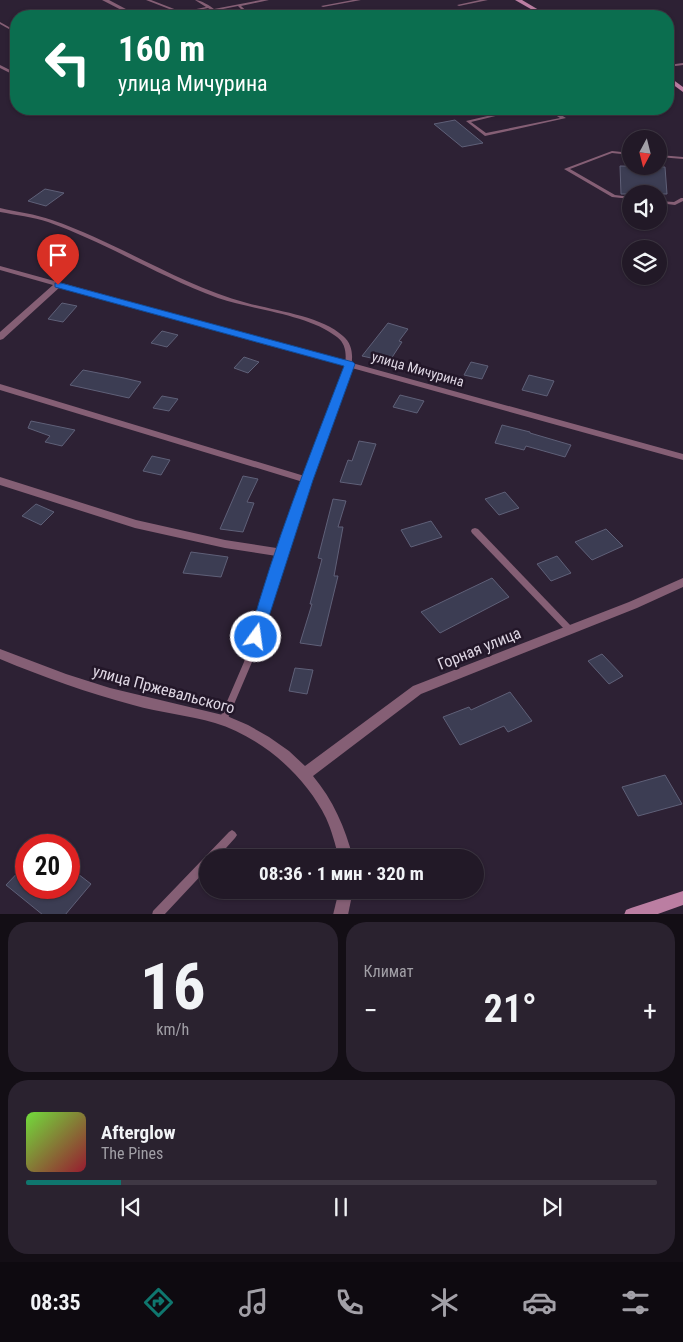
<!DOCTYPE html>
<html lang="ru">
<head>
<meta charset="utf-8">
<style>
	:root { --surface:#221927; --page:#2a222f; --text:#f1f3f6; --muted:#a2a0a7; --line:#3f3844; --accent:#0f766e }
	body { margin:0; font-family:"Roboto Condensed",sans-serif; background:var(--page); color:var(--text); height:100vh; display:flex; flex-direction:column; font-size:19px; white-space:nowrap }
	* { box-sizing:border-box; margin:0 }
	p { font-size:16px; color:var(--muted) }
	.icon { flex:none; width:28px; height:28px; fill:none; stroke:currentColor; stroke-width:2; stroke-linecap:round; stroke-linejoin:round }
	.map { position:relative; height:914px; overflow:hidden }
	.sheet { display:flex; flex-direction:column; gap:8px; padding:8px; background:#130e15; flex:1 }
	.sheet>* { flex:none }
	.banner { position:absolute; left:10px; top:10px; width:664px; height:105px; border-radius:20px; box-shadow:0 1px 4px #0004,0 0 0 1px var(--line); background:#0b6e4f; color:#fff; overflow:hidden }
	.needle { width:32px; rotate:187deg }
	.buttons { position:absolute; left:622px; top:130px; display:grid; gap:10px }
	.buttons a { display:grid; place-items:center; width:45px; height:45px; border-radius:50%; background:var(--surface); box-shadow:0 1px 4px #0004,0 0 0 1px var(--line); font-size:25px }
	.speed { position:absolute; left:15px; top:834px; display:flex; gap:10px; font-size:25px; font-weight:700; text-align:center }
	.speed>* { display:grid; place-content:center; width:65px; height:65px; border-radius:50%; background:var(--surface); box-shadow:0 1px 4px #0004,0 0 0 1px var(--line); line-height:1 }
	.speed .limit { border:8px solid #d22; background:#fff; color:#111 }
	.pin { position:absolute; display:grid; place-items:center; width:42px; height:42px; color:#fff; margin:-51px -21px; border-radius:50% 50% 50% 0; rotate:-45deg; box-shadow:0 0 5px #0007 }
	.pin .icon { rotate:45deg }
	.me { position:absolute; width:55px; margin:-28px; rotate:14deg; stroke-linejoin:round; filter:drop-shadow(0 0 4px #0008) }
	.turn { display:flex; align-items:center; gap:18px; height:105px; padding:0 25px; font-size:22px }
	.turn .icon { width:65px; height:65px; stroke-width:2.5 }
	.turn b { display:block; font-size:35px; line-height:42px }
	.big { font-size:38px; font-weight:700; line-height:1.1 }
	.sheet .widget { flex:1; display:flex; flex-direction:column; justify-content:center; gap:8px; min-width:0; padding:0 18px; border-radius:20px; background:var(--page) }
	.sheet .dial { align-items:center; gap:0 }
	.dial b { font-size:65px; line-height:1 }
	.song { display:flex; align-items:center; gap:15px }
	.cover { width:60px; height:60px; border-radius:8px; background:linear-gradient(135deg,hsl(100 70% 55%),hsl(350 70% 35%)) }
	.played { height:5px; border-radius:2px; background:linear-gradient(90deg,var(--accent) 15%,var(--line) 15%) }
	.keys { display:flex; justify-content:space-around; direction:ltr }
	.heat { display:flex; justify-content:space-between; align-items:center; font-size:28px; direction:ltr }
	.sheet .tiles { flex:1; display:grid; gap:8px; grid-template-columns:1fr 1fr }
	.widget:last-child { grid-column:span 2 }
	.trip { position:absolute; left:199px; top:849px; width:285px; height:50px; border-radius:25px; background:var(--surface); box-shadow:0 1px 4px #0004,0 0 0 1px var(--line); font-weight:700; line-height:50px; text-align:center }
	.tab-bar { display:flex; height:80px; justify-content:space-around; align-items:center; background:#0e0a10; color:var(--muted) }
	.tab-bar .icon { width:35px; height:35px }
	.tab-bar .current { color:var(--accent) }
	.tab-bar b { font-size:22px; color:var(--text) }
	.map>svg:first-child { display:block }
</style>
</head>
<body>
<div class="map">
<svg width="683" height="915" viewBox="0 0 683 915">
	<rect width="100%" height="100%" fill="#2d2134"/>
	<g fill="#3c3d53" stroke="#5f6078">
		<path d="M455 120 483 143 462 147 434 124Z"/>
		<path d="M620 166 665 167 667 194H621Z"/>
		<path d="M45 189 64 193 46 206 28 201Z"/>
		<path d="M62 303 77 306 63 322 48 319Z"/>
		<path d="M388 323 408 329 399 341 402 342 389 362 362 356Z"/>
		<path d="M162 331 178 335 167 347 151 343Z"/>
		<path d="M244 357 259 362 248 373 234 368Z"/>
		<path d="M471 362 488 366 482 379 464 375Z"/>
		<path d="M83 370 124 378 141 382 129 398 70 385Z"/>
		<path d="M529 375 554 381 547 396 522 390Z"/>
		<path d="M400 395 424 401 417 413 393 407Z"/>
		<path d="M162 396 178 399 169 411 153 408Z"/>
		<path d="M31 421 75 430 62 446 45 442 50 436 28 428Z"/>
		<path d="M502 425 530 432V433L571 445 565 457 526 446 524 450 495 443Z"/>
		<path d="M359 441 376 444 361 485 340 482 348 460 352 461Z"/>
		<path d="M152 456 170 460 161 475 143 471Z"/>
		<path d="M243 476 258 479 247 502 254 503 243 532 220 529Z"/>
		<path d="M505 492 519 508 499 515 485 499Z"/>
		<path d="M333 499 346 501 338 527H343L334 576H338L321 646 300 643 312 604H310L322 559 318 558Z"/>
		<path d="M36 504 54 512 41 525 22 516Z"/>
		<path d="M431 521 442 537 411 547 401 530Z"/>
		<path d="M606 529 623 546 592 560 575 542Z"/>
		<path d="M191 552 228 557 221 577 183 573Z"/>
		<path d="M557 556 571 573 551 581 537 564Z"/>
		<path d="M492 578 509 597 440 633 421 612Z"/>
		<path d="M602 654 623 676 609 684 588 661Z"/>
		<path d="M295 668 313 670 307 694 289 691Z"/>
		<path d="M510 692 532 721 508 732 504 726 460 745 443 717 469 707 471 710Z"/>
		<path d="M665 775 682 804 638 816 622 787Z"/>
		<path d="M26 864V888H69V867L91 884 65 915H43L6 885Z"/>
	</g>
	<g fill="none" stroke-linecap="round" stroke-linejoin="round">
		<g fill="#855f75" fill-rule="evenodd">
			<path d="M146 0H151L182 12 206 7 195 0C201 0 210 6 214 9L261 0H269L241 6 252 16H248L238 6 213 11 208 8 185 13 188 16H184L180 14 157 16 159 15 177 12Z"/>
			<path d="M353 0H361L323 7 321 6Z"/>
			<path d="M480 0H488L459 6 457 5Z"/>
			<path d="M536 10 537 12 515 16H509Z"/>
			<path d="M494 11 502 15 503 16H499L493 13Z"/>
			<path d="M0 22 16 31V33L0 24Z"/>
			<path d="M683 63V65L668 67V65Z"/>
			<path d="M0 65 16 73V76L0 68Z"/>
			<path d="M517 109H524L471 122 486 133 560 118 546 109H551L566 118 485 136 466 121Z"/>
			<path d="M612 151 631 153V155L612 153 570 169 615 195 631 197V199L612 197 564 169Z"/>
			<path d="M659 155 683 157V159L659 157Z"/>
			<path d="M681 198H683V201L675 205 659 203V201L674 202Z"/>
			<path d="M0 208C17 212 35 214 52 220 119 243 178 284 247 303 276 311 321 316 343 336 355 346 353 362 349 375L311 480 268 606 252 662 226 723 223 724 220 723 219 720 244 662 260 606 303 480 343 375C346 362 349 346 337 337 308 314 253 310 218 298 160 277 107 243 48 222 33 217 16 215 0 212Z"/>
			<path d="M475 528 478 529 573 628 574 630 573 632 570 633 567 632 472 533 471 531 472 529Z"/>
			<path d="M232 830 235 832 237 835 235 838 217 858H208V868L164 915H152L153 911 229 832Z"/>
		</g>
		<g fill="#855f75" fill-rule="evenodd">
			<path d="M102 0H109L139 16H133Z"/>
			<path d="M0 266 683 454V460L60 287 3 339 0 340V332L53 285 0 270Z"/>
			<path d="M0 384 311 478 312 480 311 482H303L0 390Z"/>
			<path d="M0 477 136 520 225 540 283 549 287 550 289 553 287 556 283 557 225 548 135 528 0 485Z"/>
			<path d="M683 578V587L637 608 421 694 313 776C333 800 345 827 353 858H339C335 844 332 831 326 818 305 775 261 737 215 723 189 715 160 713 133 705 88 693 43 677 0 659V649L66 674 110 688 227 716 248 725 269 737 289 751 305 766 413 686 629 602Z"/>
			<path d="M339 890H353L348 915H333Z"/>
		</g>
		<g fill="#bb7ea2" fill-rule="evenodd">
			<path d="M515 0H522L549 16H543Z"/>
			<path d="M668 76 683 87V92L668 81Z"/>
			<path d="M683 891V905L655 915H624L626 910 631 908Z"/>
		</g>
	</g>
	<path fill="#1a73e8" stroke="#114b97" d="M55 283H61L353 362 355 364 313 480 261 641 256 642 251 641 249 637C274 545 310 455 344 366L55 287Z"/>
	<g text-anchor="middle" stroke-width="5" stroke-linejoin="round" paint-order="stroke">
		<g font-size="14" fill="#dfd7e4" stroke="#231729">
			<text transform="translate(418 369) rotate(16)" y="5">улица Мичурина</text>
		</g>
		<g font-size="16" fill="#dfd7e4" stroke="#231729">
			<text transform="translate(479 648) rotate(-22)" y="6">Горная улица</text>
			<text transform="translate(164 689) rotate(15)" y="6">улица Пржевальского</text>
		</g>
	</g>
</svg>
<div class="buttons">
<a><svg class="needle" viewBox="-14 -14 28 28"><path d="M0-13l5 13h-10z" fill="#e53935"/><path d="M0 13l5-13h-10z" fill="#a2a0a7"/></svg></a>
<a><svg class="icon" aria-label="sound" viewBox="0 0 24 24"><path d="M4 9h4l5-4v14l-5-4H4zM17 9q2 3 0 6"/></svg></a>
<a><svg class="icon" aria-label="layers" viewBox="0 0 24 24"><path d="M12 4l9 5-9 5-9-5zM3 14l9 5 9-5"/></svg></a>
</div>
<div class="speed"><div class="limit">20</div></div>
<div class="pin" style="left:58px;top:285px;background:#d93025"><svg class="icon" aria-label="arrive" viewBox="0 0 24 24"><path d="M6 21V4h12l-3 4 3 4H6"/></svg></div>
<svg class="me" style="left:256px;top:637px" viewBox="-20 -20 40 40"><circle r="17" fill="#1a73e8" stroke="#fff" stroke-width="3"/><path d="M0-11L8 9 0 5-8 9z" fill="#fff"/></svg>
<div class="trip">08:36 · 1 мин · 320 m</div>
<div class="banner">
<div class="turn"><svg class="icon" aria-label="left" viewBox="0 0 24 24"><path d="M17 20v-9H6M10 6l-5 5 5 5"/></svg><div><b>160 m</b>улица Мичурина</div></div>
</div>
</div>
<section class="sheet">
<div class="tiles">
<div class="widget dial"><b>16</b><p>km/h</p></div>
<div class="widget"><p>Климат</p>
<div class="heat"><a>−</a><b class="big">21°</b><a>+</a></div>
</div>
<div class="widget">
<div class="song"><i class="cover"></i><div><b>Afterglow</b><p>The Pines</p></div></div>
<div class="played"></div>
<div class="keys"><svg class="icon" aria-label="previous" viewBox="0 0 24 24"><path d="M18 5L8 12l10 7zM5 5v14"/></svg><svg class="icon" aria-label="pause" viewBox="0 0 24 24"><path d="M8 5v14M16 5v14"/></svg><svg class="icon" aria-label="next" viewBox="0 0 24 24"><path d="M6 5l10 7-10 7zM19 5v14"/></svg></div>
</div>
</div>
</section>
<nav class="tab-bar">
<b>08:35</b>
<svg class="icon current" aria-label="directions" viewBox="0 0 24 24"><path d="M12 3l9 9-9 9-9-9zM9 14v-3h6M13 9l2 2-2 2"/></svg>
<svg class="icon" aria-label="music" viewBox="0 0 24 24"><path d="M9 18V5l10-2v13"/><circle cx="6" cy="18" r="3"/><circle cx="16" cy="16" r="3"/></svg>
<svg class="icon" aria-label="phone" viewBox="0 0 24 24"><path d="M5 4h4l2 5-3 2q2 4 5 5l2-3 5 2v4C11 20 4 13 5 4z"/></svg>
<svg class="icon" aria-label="climate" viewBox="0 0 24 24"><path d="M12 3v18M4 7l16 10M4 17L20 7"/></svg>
<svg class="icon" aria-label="car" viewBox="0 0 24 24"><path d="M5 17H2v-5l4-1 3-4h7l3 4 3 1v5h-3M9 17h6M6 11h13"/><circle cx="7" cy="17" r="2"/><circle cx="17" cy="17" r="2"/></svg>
<svg class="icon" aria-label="filters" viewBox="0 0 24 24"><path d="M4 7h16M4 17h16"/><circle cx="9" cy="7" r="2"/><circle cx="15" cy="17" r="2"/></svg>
</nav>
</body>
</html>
